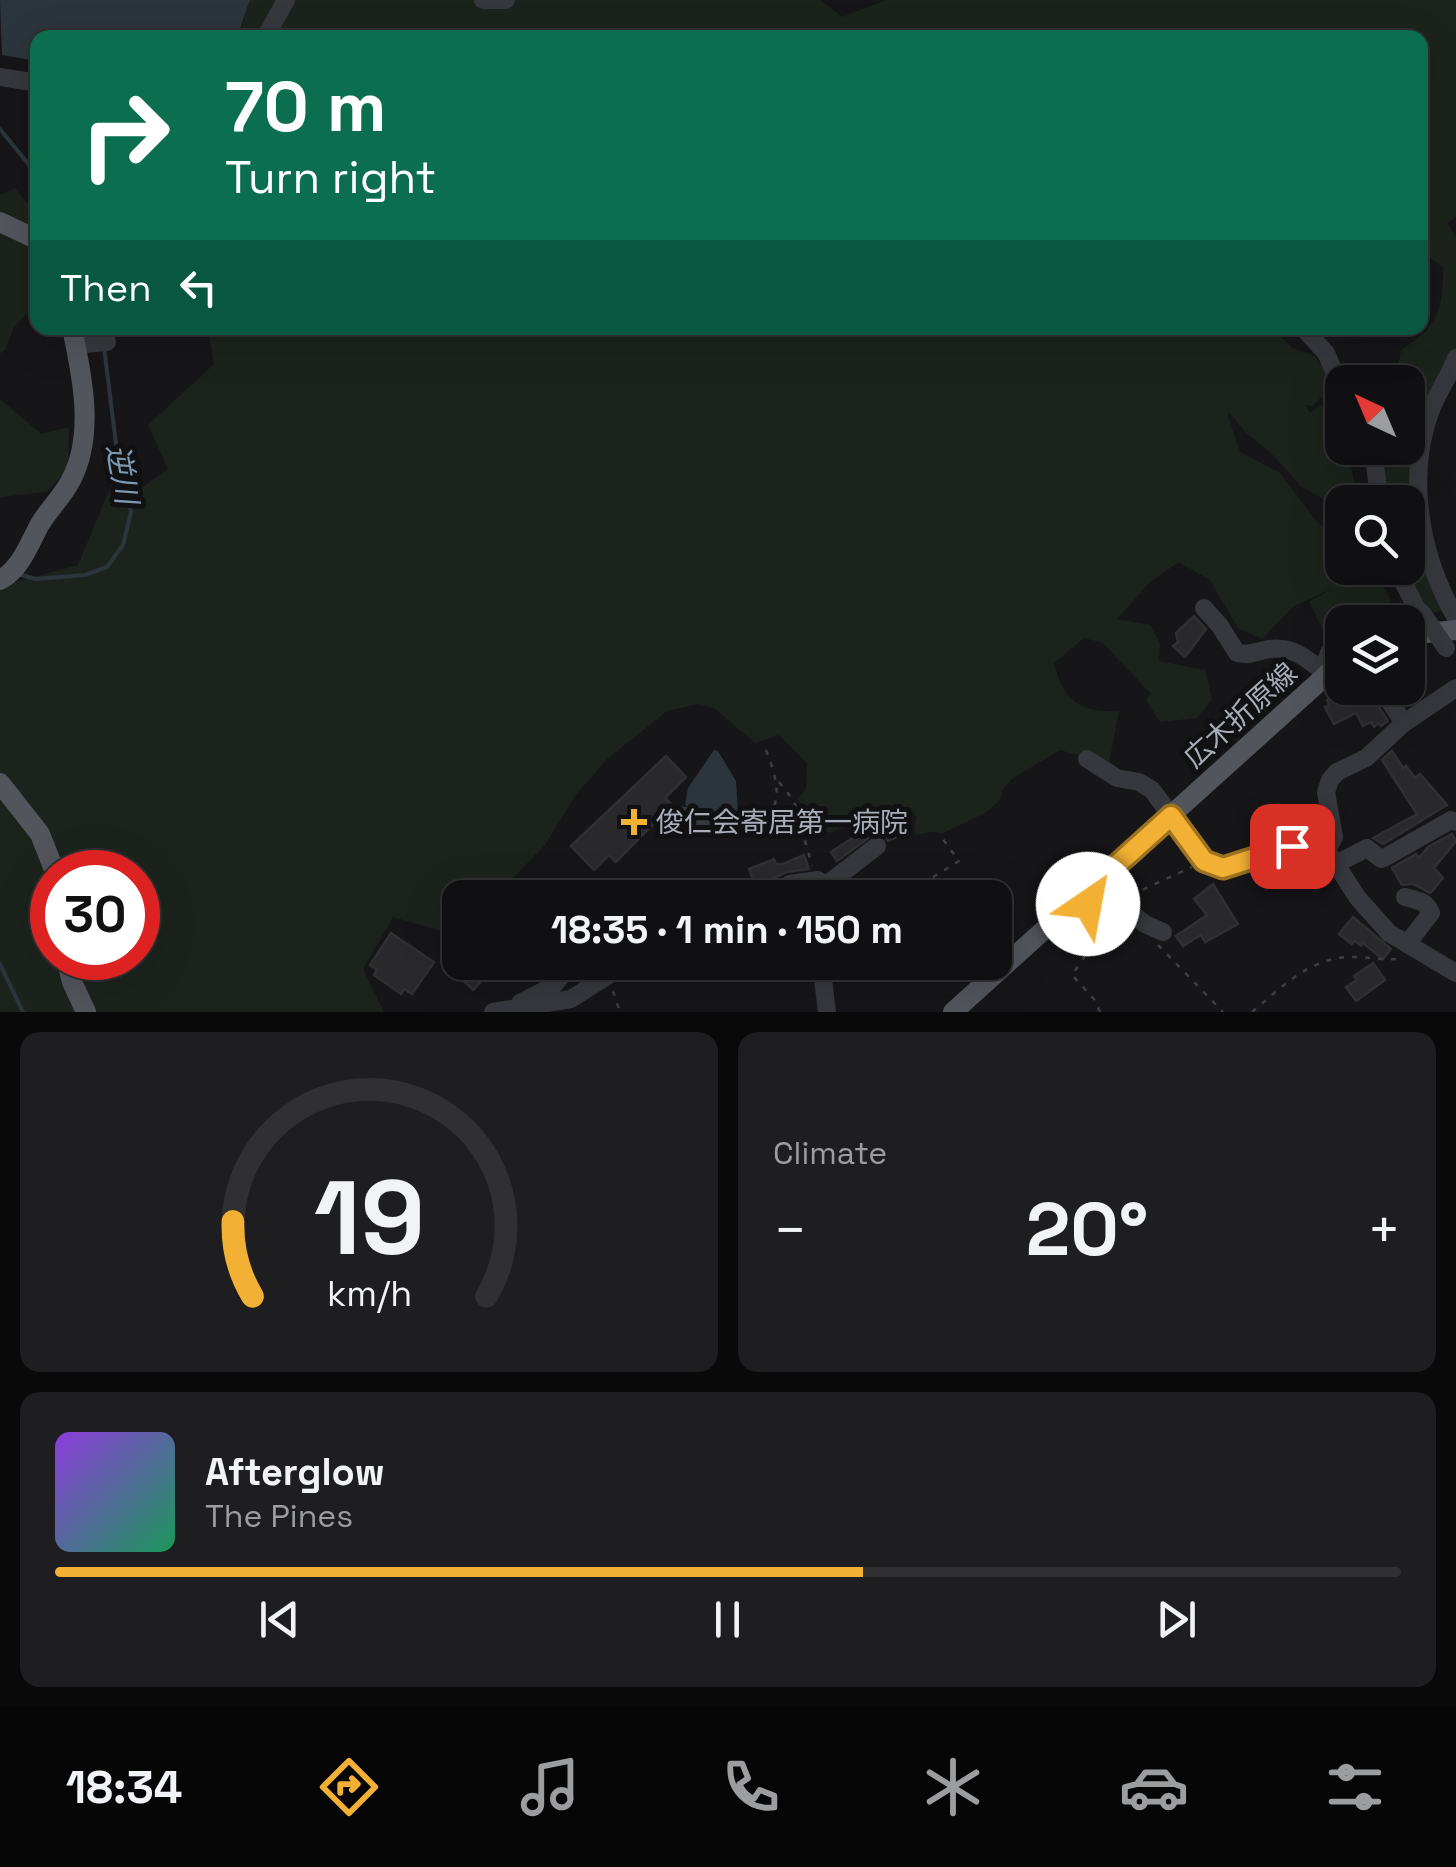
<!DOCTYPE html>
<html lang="en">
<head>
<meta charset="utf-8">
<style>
	:root { --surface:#101012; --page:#1e1e20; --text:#f1f3f6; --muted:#9c9d9f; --line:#303032; --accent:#f2b134 }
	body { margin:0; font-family:"Space Grotesk","Noto Sans JP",sans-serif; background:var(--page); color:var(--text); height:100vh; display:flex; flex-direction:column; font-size:38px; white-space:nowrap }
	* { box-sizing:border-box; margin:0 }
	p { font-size:32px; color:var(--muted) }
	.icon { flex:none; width:55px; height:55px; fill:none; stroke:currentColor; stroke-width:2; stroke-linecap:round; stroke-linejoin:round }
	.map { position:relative; height:1012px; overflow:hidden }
	.sheet { display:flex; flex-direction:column; gap:20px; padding:20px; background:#09090a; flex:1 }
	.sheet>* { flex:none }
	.top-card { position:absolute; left:30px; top:30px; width:1398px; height:305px; border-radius:20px; box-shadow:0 10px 40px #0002,0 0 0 2px var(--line); background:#0b6e4f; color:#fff; overflow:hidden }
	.needle { width:65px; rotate:316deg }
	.fabs { position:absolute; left:1325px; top:365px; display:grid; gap:20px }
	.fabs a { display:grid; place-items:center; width:100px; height:100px; border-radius:20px; background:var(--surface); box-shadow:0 10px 40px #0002,0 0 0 2px var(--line); font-size:50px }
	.speed { position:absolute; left:30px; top:850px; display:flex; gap:20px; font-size:50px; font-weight:700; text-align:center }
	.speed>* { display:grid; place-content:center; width:130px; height:130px; border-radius:50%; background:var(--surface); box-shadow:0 10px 40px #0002,0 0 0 2px var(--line); line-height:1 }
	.speed .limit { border:15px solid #d22; background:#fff; color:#111 }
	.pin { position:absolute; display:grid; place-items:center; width:85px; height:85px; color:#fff; margin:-42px; border-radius:20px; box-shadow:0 5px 15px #0006 }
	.me { position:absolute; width:110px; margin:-55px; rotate:33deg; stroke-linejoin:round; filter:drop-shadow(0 0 8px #0008) }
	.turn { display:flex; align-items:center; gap:35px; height:210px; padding:0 30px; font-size:45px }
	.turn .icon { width:130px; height:130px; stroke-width:2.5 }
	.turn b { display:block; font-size:70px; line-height:85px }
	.then { display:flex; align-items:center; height:95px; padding:0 30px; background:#0003; gap:20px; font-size:38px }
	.big { font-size:75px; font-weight:700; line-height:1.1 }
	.sheet .widget { flex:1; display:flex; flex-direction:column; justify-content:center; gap:15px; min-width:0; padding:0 35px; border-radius:20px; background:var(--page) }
	.sheet .dial { align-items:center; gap:0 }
	.dial svg { height:260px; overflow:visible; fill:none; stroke:var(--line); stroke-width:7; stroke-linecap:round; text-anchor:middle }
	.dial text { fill:var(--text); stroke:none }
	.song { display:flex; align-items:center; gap:30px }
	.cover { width:120px; height:120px; border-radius:15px; background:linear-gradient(135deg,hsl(270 70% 55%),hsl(150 70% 35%)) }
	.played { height:10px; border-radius:5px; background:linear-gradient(90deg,var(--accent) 60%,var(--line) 60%) }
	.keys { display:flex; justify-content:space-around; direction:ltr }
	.heat { display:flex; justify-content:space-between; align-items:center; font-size:55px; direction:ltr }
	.sheet .tiles { flex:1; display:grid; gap:20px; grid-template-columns:1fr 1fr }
	.widget:last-child { grid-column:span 2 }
	.trip { position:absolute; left:442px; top:880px; width:570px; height:100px; border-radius:20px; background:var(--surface); box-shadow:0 10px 40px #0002,0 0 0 2px var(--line); font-weight:700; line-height:100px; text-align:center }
	.tab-bar { display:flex; height:160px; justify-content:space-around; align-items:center; background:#060607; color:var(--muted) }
	.tab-bar .icon { width:70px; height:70px }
	.tab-bar .current { color:var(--accent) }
	.tab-bar b { font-size:45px; color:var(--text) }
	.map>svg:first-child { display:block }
</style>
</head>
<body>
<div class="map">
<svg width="1456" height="1012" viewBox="0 0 1456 1012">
	<rect width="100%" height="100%" fill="#161618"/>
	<g fill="#1c231d" fill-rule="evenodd">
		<path d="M250 0H485L499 7 516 0H820L842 17 887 0H1456V217L1447 223 1456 237V348L1417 446 1443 611 1428 613 1400 568H1408V502H1385L1378 448H1408V382H1391L1396 378 1401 350C1438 327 1443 311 1443 268L1420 249V38H238Z"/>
		<path d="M15 188 38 216 37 303 14 327 5 350 0 353V195Z"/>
		<path d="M208 328H1272L1292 348 1315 356 1326 373 1323 396 1312 406 1305 405 1310 413 1321 405 1336 427 1342 448 1348 451 1358 502H1342V517L1328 502 1301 486 1269 451 1246 433 1229 412 1228 416 1240 452 1279 472 1317 522 1342 542V568H1365L1363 573 1374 568 1391 601 1325 634 1309 602 1333 588 1293 607 1262 639 1238 628 1210 580 1179 562 1150 582 1117 619 1150 625 1160 643 1159 661 1205 670 1212 699 1197 718 1160 722 1146 700 1151 694 1103 643 1084 638 1054 663C1063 700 1079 713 1119 711L1109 764 1060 750 1012 779 1003 789 1000 800 985 813 943 833 931 832 916 835 914 828 916 817 910 807 877 809 874 814 878 825 863 829 857 821 830 833C816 826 803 815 798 799L806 789 807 763 779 735 755 743 714 708 699 704 667 711 606 760 575 796 545 845 494 897 460 898V927L452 934 393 917 363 969 384 1012H0V586L78 565 112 483 140 489 168 469 148 425 214 364ZM52 872H138V958H52Z"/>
		<path d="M0 399 41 434 69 427 68 470 46 492 0 497Z"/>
	</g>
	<g fill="#2c353c">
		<path d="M0 0H250L237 37 38 38 37 61 2 55Z"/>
		<path d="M714 750 718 751 736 781 738 814 734 817 689 809 685 805 688 788Z"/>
	</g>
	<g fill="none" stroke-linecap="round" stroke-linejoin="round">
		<g stroke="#2c353c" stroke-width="4">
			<path d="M0 129 38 176"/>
			<path d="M18 574 36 579 85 575 107 567 123 545 131 512 116 444 104 347"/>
			<path d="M0 964 23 1012"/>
		</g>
	</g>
	<g fill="#29292c" stroke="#303034" stroke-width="2.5">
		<path d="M1194 616 1206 629 1185 657 1173 646 1178 642 1176 633Z"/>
		<path d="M1345 688H1370L1372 697 1388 721 1381 726 1379 723 1374 727 1371 722 1363 726 1356 713 1334 724 1325 707 1329 706 1327 700 1347 691Z"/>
		<path d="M1392 751 1403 768 1406 766 1415 778 1420 774 1447 805 1383 844 1373 838 1417 814 1382 760Z"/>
		<path d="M666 756 686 777 665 798 672 805 616 862 609 855 594 870 571 846Z"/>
		<path d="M904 823 908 832 888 841 883 835 874 834 837 861 831 852 866 829 870 835 879 831 880 833Z"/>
		<path d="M1452 834 1456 841 1434 868 1443 878 1433 890 1430 893 1413 884 1402 885 1392 868 1416 854 1419 858 1428 847Z"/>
		<path d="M804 855 809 869 787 872 758 885 761 898H750L747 887 755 885 749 869 774 859 776 864H783Z"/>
		<path d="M1213 884 1238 924 1205 942 1201 935 1183 946 1176 936 1207 915 1194 899Z"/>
		<path d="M1353 917 1391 949 1383 959 1363 943 1361 946 1355 941 1352 944 1339 934Z"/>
		<path d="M391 933 434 962 412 994 404 989 401 994 374 975 377 970 370 965Z"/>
		<path d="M459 962H500L473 990 452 969Z"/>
		<path d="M1373 963 1385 980 1356 1001 1346 987 1357 980 1354 976Z"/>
	</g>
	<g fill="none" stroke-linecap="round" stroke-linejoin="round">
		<g stroke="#3d3f44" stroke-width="2.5" stroke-dasharray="5 8" stroke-linecap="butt">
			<path d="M779 782 794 801 812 866"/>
			<path d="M729 822C792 828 780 782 763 743"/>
			<path d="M922 884 959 861 942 838"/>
			<path d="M1131 895 1192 867"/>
			<path d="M1105 927 1118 925"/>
			<path d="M1158 945 1223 1012"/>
			<path d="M613 991 620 1012"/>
			<path d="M1100 1012 1094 999 1072 975 1105 927V921"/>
			<path d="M1252 1012C1281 988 1308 959 1348 957 1367 956 1384 962 1403 958"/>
		</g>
		<g stroke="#37383d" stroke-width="18">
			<path d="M483 0H506"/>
			<path d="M265 38 286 0"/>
			<path d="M0 77 38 83"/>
			<path d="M1306 331 1326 353 1342 390"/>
			<path d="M75 345 107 342"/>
			<path d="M1456 358C1450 375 1439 390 1432 407 1405 475 1420 556 1456 618"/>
			<path d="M1369 448 1375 466 1380 502"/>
			<path d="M1396 568 1418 611"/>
			<path d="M1204 608 1220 626 1237 653C1250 656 1257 651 1270 649 1291 646 1307 658 1322 671"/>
			<path d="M1385 622 1418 611 1422 613"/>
			<path d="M1325 675 1322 671 1329 653 1342 644"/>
			<path d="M1382 690 1404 723"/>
			<path d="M1087 759 1117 778 1139 782 1152 790 1205 861 1223 868 1292 846 1327 850"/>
			<path d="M678 815 714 821"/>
			<path d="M1327 850 1334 837 1326 792 1330 780 1337 772 1366 758 1404 723 1456 688"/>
			<path d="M1327 850 1357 897 1389 933 1456 973"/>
			<path d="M1336 864 1367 848 1381 859 1384 858 1451 820 1456 822"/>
			<path d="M790 884 818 880 825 886 830 898"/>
			<path d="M825 886 877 846"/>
			<path d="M1405 897C1417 900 1427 901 1431 913L1407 944"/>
			<path d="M894 898 910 890"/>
			<path d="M1078 900 1098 905 1116 902 1145 924 1163 932"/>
			<path d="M821 962 827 1012"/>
			<path d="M520 1003 553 986 573 962"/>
			<path d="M493 1012 571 999 629 962"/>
		</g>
		<g stroke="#53555c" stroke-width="20">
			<path d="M0 222 38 240"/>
			<path d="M0 580C21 569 29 544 40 524 49 509 63 496 71 480 95 435 82 375 72 328"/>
			<path d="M1408 635 1456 630"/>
			<path d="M0 783 40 834 55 872"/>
			<path d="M66 958 72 982 86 1012"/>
			<path d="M953 1012 1342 661"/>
		</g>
		<path stroke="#37383d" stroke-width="18" d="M1422 613 1446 648"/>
	</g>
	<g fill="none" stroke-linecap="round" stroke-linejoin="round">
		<g stroke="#9d7322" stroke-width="25">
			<path id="route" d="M1088 904 1078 900 1171 816 1204 861 1223 868 1292 846"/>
		</g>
		<use href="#route" stroke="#f2b134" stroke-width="18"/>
	</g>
	<path fill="#f2b134" stroke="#111113" stroke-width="4" d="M629 807h10v10h10v10h-10v10h-10v-10h-10v-10h10z"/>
	<g text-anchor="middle" stroke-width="10" stroke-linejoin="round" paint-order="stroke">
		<g font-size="28" fill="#a8adb8" stroke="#111113">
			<text transform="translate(1240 715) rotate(-42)" y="10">広木折原線</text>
		</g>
		<g font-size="28" fill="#a8adb8" stroke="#111113" text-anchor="start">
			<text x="656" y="832">俊仁会寄居第一病院</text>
		</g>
		<g font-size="30" font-style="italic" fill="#7f9bb3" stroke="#111113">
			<text transform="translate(122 474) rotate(80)" y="10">逆川</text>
		</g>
	</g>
</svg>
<div class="fabs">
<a><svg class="needle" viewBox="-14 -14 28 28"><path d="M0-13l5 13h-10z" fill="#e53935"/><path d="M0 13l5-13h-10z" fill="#9c9d9f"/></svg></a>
<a><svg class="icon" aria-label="search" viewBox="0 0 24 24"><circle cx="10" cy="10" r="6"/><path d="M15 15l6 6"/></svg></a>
<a><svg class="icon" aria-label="layers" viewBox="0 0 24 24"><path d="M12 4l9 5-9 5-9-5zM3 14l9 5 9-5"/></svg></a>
</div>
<div class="speed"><div class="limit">30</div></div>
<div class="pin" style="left:1292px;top:846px;background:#d93025"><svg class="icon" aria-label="arrive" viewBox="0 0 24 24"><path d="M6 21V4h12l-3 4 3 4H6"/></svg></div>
<svg class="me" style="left:1088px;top:904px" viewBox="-20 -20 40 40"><circle r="19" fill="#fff"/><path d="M0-13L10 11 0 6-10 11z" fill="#f2b134"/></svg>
<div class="trip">18:35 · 1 min · 150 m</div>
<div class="top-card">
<div class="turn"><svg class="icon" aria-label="right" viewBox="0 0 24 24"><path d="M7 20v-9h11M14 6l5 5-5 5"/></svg><div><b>70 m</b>Turn right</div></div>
<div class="then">Then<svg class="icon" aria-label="left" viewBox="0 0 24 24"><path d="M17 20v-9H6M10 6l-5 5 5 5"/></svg></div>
</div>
</div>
<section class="sheet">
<div class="tiles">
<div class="widget dial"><svg viewBox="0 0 100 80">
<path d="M14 69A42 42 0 1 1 86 69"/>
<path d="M14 69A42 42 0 0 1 8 46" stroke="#f2b134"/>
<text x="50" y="56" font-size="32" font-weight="700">19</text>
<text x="50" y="72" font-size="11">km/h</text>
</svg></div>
<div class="widget"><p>Climate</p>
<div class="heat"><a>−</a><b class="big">20°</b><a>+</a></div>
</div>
<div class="widget">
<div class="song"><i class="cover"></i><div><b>Afterglow</b><p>The Pines</p></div></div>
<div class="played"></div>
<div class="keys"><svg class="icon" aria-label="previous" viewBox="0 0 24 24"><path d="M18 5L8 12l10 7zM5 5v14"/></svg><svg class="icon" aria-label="pause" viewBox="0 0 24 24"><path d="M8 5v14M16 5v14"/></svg><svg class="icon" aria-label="next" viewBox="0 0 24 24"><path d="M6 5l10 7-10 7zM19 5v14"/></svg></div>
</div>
</div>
</section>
<nav class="tab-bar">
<b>18:34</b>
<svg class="icon current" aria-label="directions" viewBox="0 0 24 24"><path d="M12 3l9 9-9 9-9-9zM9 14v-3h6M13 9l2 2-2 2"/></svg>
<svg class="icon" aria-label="music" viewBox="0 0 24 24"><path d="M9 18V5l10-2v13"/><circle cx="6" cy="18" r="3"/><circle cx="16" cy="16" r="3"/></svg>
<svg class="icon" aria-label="phone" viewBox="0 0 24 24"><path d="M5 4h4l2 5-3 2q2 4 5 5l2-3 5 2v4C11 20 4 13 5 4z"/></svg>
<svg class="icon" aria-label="climate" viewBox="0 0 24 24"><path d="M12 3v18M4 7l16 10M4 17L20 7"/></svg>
<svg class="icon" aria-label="car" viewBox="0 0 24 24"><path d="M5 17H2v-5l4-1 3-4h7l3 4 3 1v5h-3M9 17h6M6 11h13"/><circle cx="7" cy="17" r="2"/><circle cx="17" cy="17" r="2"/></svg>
<svg class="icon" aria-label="filters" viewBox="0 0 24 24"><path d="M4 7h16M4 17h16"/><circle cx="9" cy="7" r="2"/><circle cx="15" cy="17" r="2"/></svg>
</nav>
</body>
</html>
